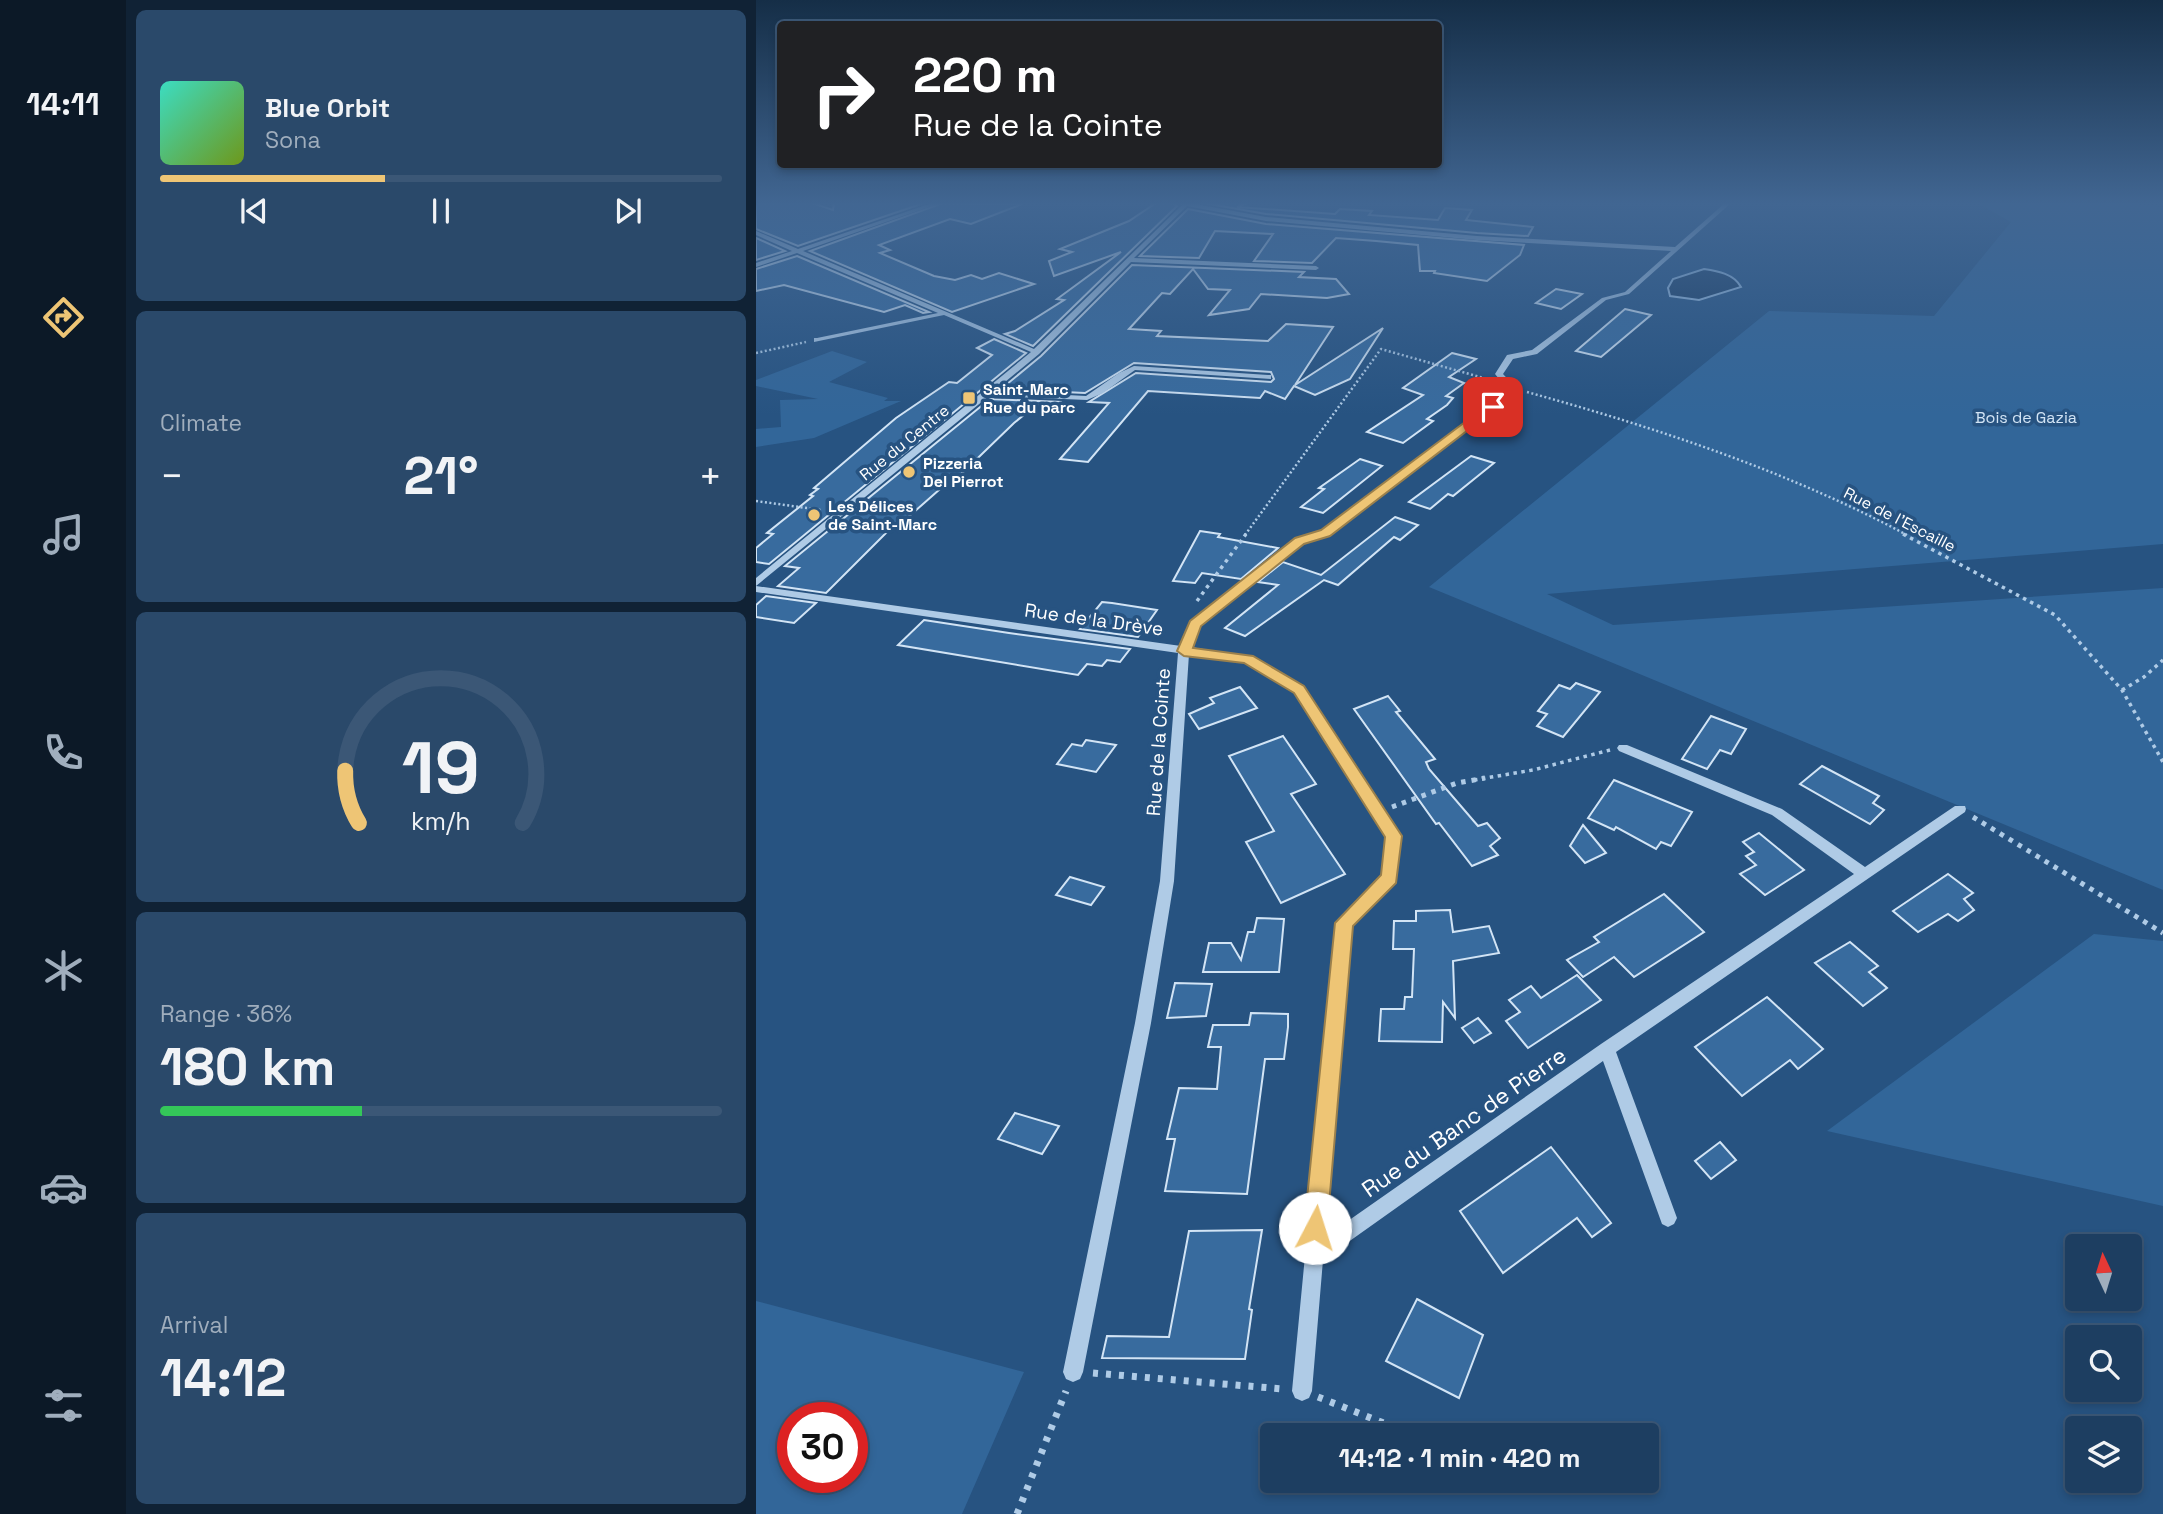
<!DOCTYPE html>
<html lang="en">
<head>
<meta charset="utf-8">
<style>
	:root { --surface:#1d3e61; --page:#2a496a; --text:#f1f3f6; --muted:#a0aebd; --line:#3b5776; --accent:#eec575 }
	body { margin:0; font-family:"Space Grotesk",sans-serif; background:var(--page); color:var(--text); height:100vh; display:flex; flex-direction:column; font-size:26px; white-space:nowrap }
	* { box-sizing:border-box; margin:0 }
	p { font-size:23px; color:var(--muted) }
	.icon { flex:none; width:38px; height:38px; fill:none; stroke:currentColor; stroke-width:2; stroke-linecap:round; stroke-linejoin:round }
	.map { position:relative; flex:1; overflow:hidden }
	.drawer { display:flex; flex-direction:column; gap:10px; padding:10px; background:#102235; width:630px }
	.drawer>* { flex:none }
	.hud { position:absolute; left:21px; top:21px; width:665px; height:147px; border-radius:7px; box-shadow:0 4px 10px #0003,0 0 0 2px var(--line); background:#202124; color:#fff; overflow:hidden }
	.needle { width:46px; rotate:356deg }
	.tools { position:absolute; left:1309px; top:1234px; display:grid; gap:14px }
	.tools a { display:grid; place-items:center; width:77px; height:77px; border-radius:7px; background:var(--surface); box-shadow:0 4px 10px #0003,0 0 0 2px var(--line); font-size:35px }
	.speed { position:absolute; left:21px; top:1402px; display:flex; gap:14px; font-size:35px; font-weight:700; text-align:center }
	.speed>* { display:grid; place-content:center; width:91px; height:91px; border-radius:50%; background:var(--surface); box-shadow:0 4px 10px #0003,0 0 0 2px var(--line); line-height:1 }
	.speed .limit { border:10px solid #d22; background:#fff; color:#111 }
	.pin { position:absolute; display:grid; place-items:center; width:60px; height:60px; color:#fff; margin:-30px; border-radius:14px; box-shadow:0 4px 10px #0006 }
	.me { position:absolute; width:77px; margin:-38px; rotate:5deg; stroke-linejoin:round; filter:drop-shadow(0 0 5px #0008) }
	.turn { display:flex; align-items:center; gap:24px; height:147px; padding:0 21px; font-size:32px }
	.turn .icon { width:91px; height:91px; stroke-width:2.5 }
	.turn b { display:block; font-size:49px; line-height:60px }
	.big { font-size:52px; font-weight:700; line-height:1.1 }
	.drawer .tile { flex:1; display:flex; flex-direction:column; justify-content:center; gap:10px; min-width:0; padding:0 24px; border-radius:10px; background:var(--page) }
	.drawer .dial { align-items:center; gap:0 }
	.dial svg { height:182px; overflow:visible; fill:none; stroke:var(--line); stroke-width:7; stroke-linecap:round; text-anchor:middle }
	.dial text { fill:var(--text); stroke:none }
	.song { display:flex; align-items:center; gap:21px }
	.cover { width:84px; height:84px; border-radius:10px; background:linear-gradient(135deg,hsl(170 70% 55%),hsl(80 70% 35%)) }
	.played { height:7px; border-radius:4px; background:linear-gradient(90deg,var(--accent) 40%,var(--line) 40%) }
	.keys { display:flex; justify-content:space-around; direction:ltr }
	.heat { display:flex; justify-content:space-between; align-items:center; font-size:38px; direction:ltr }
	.charge { height:10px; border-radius:5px; background:linear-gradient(90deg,#34c759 36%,var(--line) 0) }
	.trip { position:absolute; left:504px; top:1423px; width:399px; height:70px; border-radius:7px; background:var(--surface); box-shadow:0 4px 10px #0003,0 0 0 2px var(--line); font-weight:700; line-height:70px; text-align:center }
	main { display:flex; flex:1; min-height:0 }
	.menu { display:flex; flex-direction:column; width:126px; justify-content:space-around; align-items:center; background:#0c1927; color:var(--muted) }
	.menu .icon { width:49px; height:49px }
	.menu .current { color:var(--accent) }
	.menu b { font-size:32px; color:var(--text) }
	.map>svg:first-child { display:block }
</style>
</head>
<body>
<main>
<nav class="menu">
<b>14:11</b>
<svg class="icon current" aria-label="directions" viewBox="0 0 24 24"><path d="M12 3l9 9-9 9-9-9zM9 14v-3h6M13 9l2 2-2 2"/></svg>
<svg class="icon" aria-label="music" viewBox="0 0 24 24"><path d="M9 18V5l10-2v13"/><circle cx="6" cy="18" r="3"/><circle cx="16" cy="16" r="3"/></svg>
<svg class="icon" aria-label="phone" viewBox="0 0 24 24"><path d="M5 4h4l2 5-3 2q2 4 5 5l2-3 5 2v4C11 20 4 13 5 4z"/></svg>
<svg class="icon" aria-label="climate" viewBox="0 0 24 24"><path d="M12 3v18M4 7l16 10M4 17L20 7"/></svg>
<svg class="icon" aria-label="car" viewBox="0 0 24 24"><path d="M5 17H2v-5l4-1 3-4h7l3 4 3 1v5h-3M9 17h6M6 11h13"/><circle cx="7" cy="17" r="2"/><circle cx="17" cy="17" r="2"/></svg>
<svg class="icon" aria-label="filters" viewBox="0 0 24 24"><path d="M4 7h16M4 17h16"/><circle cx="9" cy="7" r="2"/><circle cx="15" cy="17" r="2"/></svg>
</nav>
<section class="drawer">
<div class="tile">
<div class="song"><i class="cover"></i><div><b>Blue Orbit</b><p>Sona</p></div></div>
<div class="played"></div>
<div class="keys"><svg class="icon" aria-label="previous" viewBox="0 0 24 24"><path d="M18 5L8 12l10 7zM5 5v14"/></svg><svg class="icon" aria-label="pause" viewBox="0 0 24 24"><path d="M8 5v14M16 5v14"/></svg><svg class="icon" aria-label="next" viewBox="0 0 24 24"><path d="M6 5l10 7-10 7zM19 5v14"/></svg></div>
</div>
<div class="tile"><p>Climate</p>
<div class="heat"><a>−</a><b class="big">21°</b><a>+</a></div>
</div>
<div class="tile dial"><svg viewBox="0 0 100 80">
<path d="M14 69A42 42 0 1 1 86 69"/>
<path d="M14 69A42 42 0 0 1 8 46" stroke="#eec575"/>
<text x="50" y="56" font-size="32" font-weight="700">19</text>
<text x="50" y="72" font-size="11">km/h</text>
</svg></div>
<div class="tile"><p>Range · 36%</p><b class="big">180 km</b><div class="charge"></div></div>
<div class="tile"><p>Arrival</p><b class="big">14:12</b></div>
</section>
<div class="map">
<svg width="1407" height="1514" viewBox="0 0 1407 1514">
	<rect width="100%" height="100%" fill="#275381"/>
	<g fill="#326699" fill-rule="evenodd">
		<path d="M1221 203H1370L1407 207V544L791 594 857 625 1407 588V890L673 587 1013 311 1178 316 1255 222Z"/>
		<path d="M76 351 111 362 73 382 132 398 128 401H145L58 438 0 447V429L25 427 24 400 62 399 0 386V380Z"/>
		<path d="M1338 934 1407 941V1206L1071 1131Z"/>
		<path d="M0 1301 268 1372 206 1514H0ZM37 1418H96V1477H37Z"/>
	</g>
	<path fill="#1b3d62" stroke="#a4c6e7" stroke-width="2" d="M948 269C962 271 978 274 985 287L943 300 914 296 912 288 917 279Z"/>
	<g fill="#386b9e" stroke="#d2e4f5" stroke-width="2">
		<path d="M0 203H56L77 210 78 203H168L42 246 0 229Z"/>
		<path d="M187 203 266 204 215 224 194 219 123 245 134 250 124 253 178 276 199 280 215 275 226 279 243 273 278 284 196 312 54 251Z"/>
		<path d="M400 203H417L421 206 277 346 249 334 259 331 308 300 301 299 365 252 298 276 293 261 316 252 304 249 373 221Z"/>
		<path d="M448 203H491L481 207 579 214 584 209 616 211 613 215 682 220 689 208 716 210 710 220 777 227 772 236 721 233 510 214Z"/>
		<path d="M432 209 510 224 768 245 764 255 731 281 678 273 679 271H664L662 245 620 241 580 238 556 263 498 261 517 234 459 231 443 258 384 256Z"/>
		<path d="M0 238 29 251 0 260Z"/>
		<path d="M41 256 173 312 167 313 149 305 128 312 28 285 0 291V269Z"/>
		<path d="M376 265 548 272 543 277 580 279 593 294 571 298 505 294 493 309 453 315 474 290 452 289 437 269 414 294 406 293 373 329 405 331 401 336 512 341 530 324 577 327 539 385 627 328 594 379 559 395 538 386 529 399 509 391 504 398 392 391 332 462 304 459 353 403 333 402 380 373 515 382 518 379 515 372 378 363 329 393 245 389 285 356Z"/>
		<path d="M800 289 826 294 805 309 780 303Z"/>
		<path d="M869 309 895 315 845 357 820 351Z"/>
		<path d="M238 339 270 353 13 564 0 562V548L17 534 11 533 57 496 54 495 62 489 58 488 140 418 193 382 201 383 236 355 221 348Z"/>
		<path d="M696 353 720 359 693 377 708 383 690 396 697 398 691 405 671 419 677 421 647 443 611 432 667 395 647 388Z"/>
		<path d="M234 399 304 402 300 406 280 405 258 423 197 482H192L150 519H144L70 593 22 586 43 568 29 566Z"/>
		<path d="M715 456 738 463 697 496 692 494 674 509 653 502Z"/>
		<path d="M604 459 626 466 567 513 545 507 568 489 563 488Z"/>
		<path d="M639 517 662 525 644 540 638 537 582 585 568 580 489 636 469 628 522 585 502 582 527 562 565 575Z"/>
		<path d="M444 531 464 534 462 537 522 548 485 579 446 573 439 583 417 581Z"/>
		<path d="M10 596 60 603 38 623 0 617V605Z"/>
		<path d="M346 602 356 603 401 610 382 637 324 629Z"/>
		<path d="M168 620 253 633 374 649 364 662 351 660 346 666 331 664 322 675 142 645Z"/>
		<path d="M820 683 844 692 807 737 781 726 791 714 782 711 803 685 814 689Z"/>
		<path d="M484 687 501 708 443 729 433 714 458 703 454 698Z"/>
		<path d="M632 696 644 711 640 712 679 759 670 762 673 769 722 826 731 823 744 838 734 846 742 855 716 866 683 823 680 824 598 709Z"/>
		<path d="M955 716 990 729 975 754 964 750 951 769 926 759Z"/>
		<path d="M527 736 560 784 535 794 589 874 525 903 490 842 518 831 473 756Z"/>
		<path d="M330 740 360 745 340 772 301 764 316 744 326 746Z"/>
		<path d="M1066 766 1123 796 1117 803 1128 810 1114 824 1044 784Z"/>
		<path d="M858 780 936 812 915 846 905 842 900 849 860 827 858 830 832 818Z"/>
		<path d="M827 825 850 853 829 863 814 846Z"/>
		<path d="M1003 833 1048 870 1009 895 984 874 1000 865 990 856 998 852 987 842Z"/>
		<path d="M1192 874 1217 893 1208 899 1218 910 1202 921 1192 914 1162 932 1137 911Z"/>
		<path d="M314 877 348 887 335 905 300 895Z"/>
		<path d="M908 894 948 932 878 977 858 957 827 977 811 960 843 942 838 937Z"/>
		<path d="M694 910 697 932 733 926 743 953 697 961 699 1018 687 1002 686 1042 623 1041 625 1009H648L649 997H656L658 949H637L638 921H660V911Z"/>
		<path d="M501 918 528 919 523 972H447L453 943H475L485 960 492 932H498Z"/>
		<path d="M1094 942 1122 966 1113 972 1131 988 1107 1006 1059 963Z"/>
		<path d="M821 975 845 1000 772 1048 750 1021 764 1012 753 1000 775 986 785 998Z"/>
		<path d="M419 983 456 984 450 1016 411 1018Z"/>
		<path d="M1011 997 1067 1049 1042 1069 1034 1060 986 1096 939 1047Z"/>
		<path d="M495 1013 532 1014V1027L528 1059H509L491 1194 409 1191 419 1139H411L423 1088 461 1089 465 1047H452L457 1025H493Z"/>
		<path d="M722 1018 735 1033 718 1043 706 1028Z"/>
		<path d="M259 1113 303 1126 286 1154 242 1139Z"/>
		<path d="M964 1142 980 1160 955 1179 939 1161Z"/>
		<path d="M795 1147 855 1223 836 1237 821 1218 747 1273 704 1211Z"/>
		<path d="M506 1230 493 1309 496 1310 489 1359 346 1358 351 1336 413 1337 433 1231Z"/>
		<path d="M661 1299 727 1335 703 1398 630 1361Z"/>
	</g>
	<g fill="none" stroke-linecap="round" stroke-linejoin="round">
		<g stroke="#afcbe6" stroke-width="2.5" stroke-dasharray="2 2.5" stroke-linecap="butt">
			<path d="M0 353 50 342"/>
			<path d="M771 392C901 428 1031 471 1151 535"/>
			<path d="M0 501 65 510"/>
			<path d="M489 535 625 349 731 379"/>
		</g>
		<g stroke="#afcbe6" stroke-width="3.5" stroke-dasharray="3.5 4.5" stroke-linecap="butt">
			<path d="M1147 534 1299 615 1366 690 1407 762"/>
			<path d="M441 601 490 534"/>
			<path d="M1366 690 1388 677 1407 660"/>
			<path d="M718 780 777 770 854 750"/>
		</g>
		<g stroke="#afcbe6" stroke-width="5" stroke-dasharray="4.5 6" stroke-linecap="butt">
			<path d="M636 807 701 783 729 778"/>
			<path d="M1217 817 1407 933"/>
		</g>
		<g stroke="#afcbe6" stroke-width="7" stroke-dasharray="5 8" stroke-linecap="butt">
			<path d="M337 1373 527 1389"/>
			<path d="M562 1397 658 1435"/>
			<path d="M261 1514 310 1391"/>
		</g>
		<path fill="#afcbe6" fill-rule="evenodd" d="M176 203H184L47 251 278 349 426 205 420 203H434L510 217 721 236 919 247 969 203H975L873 294 850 300 781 354 757 359 747 374 761 389V393L572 535 546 543 444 626 435 647 496 657 547 686 645 836 639 882 595 925 569 1237 845 1044 1098 874 1016 815 863 751 861 748 863 745H871L1026 809 1109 867 1199 806H1209L1210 809 1209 812 860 1052 921 1218 918 1224 912 1227 906 1224 847 1061 567 1260 556 1391 553 1398 546 1401 539 1398 536 1391 581 923 627 876 631 836 539 692 489 662 433 654 418 881 395 1023 327 1372 324 1379 317 1382 310 1379 307 1372 379 1023 404 881 422 653 0 592V578L275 352 188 315 58 342V338H61L182 313 41 253 0 267V263L36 251 0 235V231L42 249ZM431 206 510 221 721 240 915 251 869 292 846 298 776 350 751 355 739 374 753 391 566 531 540 539 435 622 425 646 0 586 233 396 331 400 347 393 379 370 515 379V375H512L378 366 363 373 330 396 238 391 283 354 375 262 560 270 563 268 560 266 378 258Z"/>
	</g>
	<linearGradient id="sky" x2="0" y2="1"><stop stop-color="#152e47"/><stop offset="0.49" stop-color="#416692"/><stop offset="1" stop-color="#416692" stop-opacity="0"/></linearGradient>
	<rect width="1407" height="415" fill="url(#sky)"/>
	<path fill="#eec575" stroke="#9b804c" stroke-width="2" d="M733 404 742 407 574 536 548 544 445 626 437 648 497 656 548 686 646 836 640 883 597 926 571 1228 568 1237 559 1240 551 1237 548 1228 579 923 625 875 629 837 538 693 488 663 428 656 421 651 434 621 539 538 565 530Z"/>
	<g fill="#eec575" stroke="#275381" stroke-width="2.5">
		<rect x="206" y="391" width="14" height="14" rx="3.5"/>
		<circle cx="153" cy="472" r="7"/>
		<circle cx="58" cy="515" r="7"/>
	</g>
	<g text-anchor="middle" stroke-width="7" stroke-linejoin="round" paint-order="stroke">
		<g font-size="16" font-weight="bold" fill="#fff" stroke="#275381" text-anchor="start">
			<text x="227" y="395">Saint-Marc<tspan x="227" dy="18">Rue du parc</tspan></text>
			<text x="167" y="469">Pizzeria<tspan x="167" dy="18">Del Pierrot</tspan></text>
			<text x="72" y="512">Les Délices<tspan x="72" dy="18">de Saint-Marc</tspan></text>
		</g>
		<g font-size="16" fill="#d2e4f5" stroke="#275381">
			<text x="1270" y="423">Bois de Gazia</text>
		</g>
		<g font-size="16" fill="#fff" stroke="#275381">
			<text transform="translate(148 442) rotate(-39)" y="6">Rue du Centre</text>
			<text transform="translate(1144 519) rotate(27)" y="6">Rue de l'Escaille</text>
		</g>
		<g font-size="19" fill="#fff" stroke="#275381">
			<text transform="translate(338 619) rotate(8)" y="7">Rue de la Drève</text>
			<text transform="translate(402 742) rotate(-86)" y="7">Rue de la Cointe</text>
		</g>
		<g font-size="23" fill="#fff" stroke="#275381">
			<text transform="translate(708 1122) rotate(-35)" y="8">Rue du Banc de Pierre</text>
		</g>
	</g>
</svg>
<div class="tools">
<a><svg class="needle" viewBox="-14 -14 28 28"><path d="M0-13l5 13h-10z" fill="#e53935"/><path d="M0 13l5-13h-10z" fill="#a0aebd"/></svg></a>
<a><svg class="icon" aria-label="search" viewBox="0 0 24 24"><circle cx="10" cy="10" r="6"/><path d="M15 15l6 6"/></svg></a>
<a><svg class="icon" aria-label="layers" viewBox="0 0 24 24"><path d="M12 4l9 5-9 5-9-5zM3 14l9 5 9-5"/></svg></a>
</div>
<div class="speed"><div class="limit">30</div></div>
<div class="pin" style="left:737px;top:407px;background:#d93025"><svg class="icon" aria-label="arrive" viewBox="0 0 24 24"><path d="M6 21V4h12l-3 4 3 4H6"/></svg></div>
<svg class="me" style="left:559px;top:1228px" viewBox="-20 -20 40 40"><circle r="19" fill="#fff"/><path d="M0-13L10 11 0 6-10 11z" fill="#eec575"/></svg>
<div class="trip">14:12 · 1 min · 420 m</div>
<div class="hud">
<div class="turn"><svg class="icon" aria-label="right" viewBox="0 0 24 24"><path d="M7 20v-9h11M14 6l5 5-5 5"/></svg><div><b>220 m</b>Rue de la Cointe</div></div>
</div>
</div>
</main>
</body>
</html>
